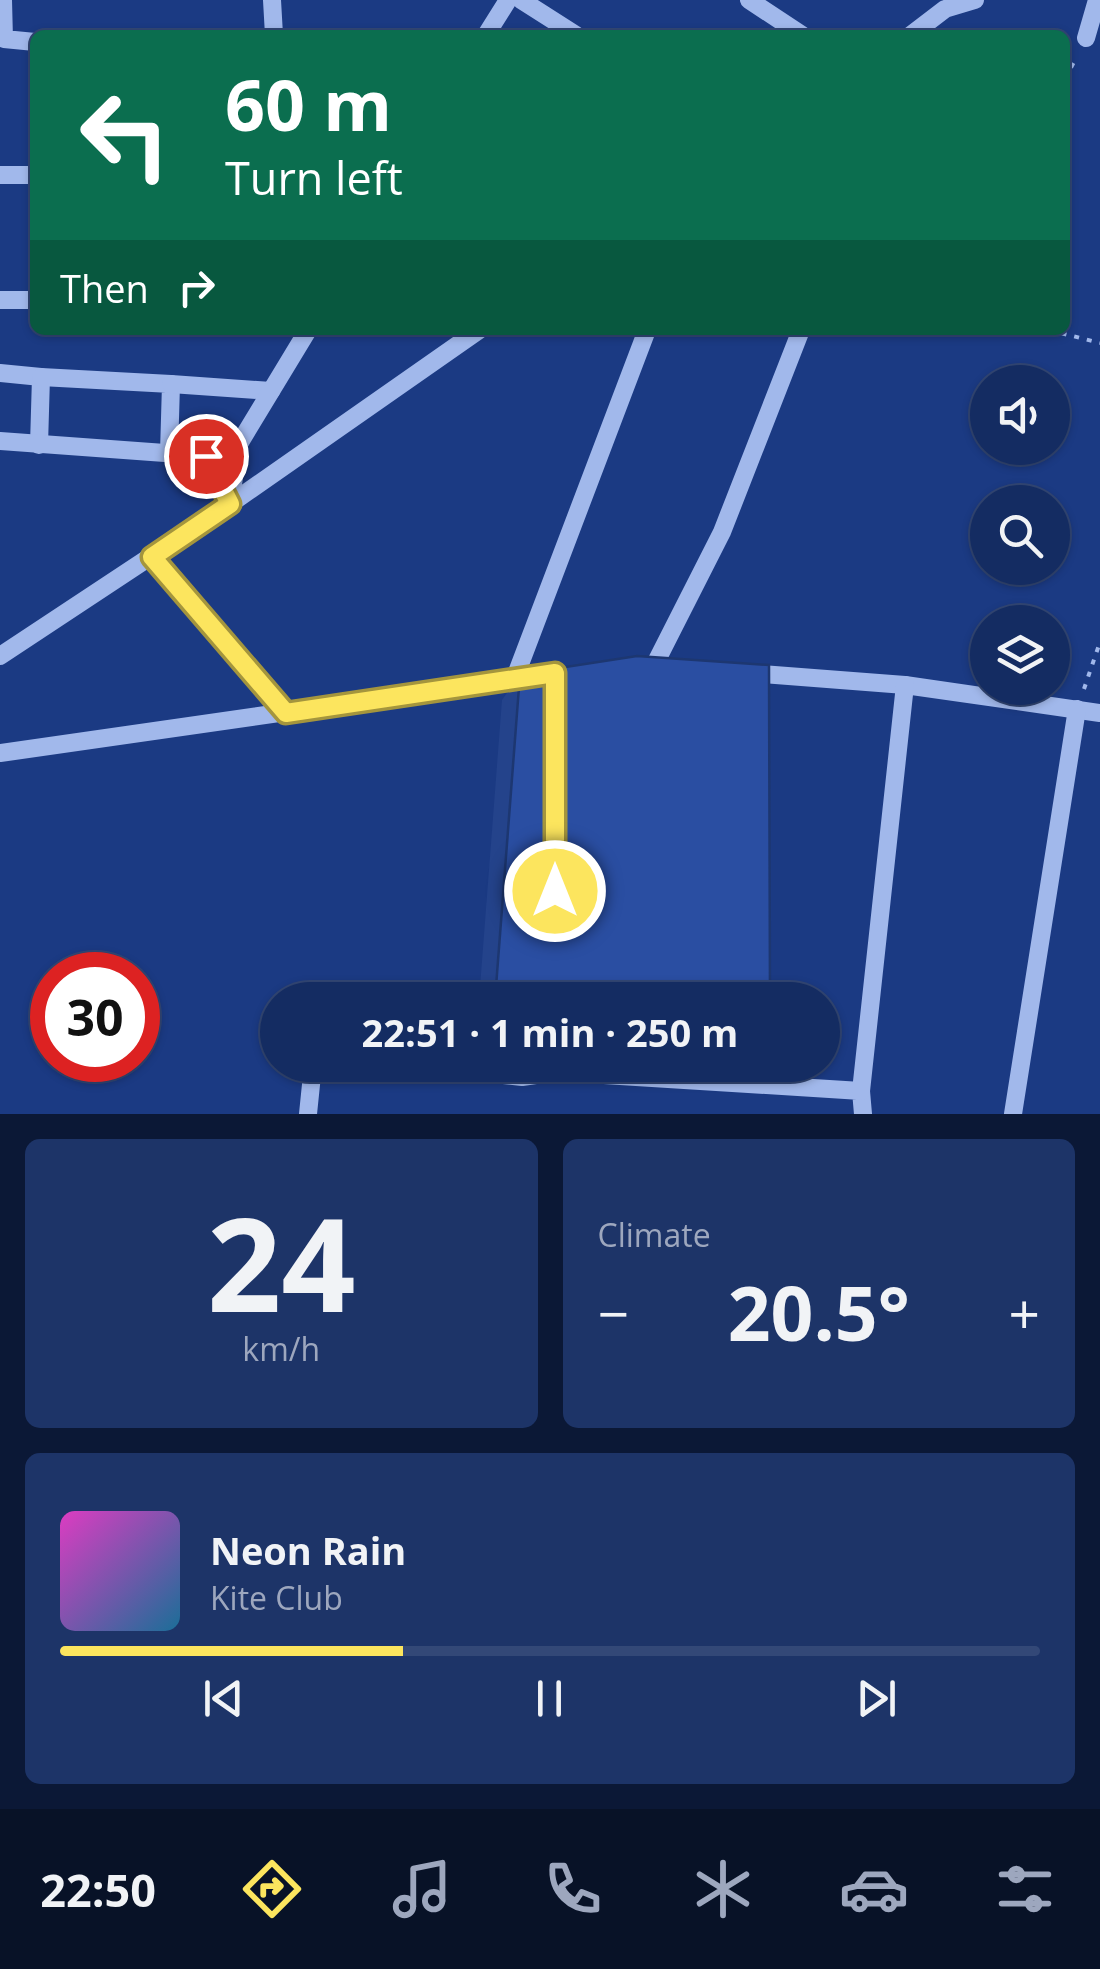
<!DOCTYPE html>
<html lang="en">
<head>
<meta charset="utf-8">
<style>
	:root { --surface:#142c62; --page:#1d3468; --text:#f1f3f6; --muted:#9da7be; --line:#334877; --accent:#fce55e }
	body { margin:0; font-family:"Open Sans",sans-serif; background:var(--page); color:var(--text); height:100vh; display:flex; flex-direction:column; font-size:38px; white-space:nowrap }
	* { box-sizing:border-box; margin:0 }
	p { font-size:32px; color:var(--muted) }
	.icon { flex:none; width:55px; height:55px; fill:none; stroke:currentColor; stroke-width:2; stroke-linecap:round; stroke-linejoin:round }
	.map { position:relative; height:1114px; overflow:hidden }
	.panel { display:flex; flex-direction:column; gap:25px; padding:25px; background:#0b1836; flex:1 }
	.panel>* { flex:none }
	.banner { position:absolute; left:30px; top:30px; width:1040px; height:305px; border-radius:15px; box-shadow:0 2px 8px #0004,0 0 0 2px var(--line); background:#0b6e4f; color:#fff; overflow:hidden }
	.controls { position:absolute; left:970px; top:365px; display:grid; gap:20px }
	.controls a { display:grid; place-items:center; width:100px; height:100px; border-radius:50%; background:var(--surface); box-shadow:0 2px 8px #0004,0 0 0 2px var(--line); font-size:50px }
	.speed { position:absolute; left:30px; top:952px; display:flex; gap:20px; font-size:50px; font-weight:700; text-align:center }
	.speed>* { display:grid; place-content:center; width:130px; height:130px; border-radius:50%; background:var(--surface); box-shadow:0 2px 8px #0004,0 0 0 2px var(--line); line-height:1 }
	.speed .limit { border:15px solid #d22; background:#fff; color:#111 }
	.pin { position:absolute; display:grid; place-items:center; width:85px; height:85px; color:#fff; margin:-42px; border:5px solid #fff; border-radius:50%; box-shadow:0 2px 10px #0007 }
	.me { position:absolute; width:110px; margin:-55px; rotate:0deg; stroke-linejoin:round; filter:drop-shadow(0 0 8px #0008) }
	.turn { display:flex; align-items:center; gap:35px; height:210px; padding:0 30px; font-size:45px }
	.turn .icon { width:130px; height:130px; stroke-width:2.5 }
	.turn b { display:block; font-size:70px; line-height:85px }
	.then { display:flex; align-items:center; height:95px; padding:0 30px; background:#0003; gap:20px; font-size:38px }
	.big { font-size:75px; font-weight:700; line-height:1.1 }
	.panel .card { flex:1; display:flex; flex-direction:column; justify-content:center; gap:15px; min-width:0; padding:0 35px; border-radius:15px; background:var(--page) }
	.panel .dial { align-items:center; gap:0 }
	.dial b { font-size:130px; line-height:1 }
	.song { display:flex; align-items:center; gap:30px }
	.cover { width:120px; height:120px; border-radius:15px; background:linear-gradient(135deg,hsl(310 70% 55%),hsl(200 70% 35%)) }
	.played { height:10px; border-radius:5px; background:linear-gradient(90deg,var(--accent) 35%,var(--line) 35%) }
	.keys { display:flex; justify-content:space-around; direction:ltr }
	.heat { display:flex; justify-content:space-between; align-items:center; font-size:55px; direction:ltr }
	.panel .tiles { flex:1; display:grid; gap:25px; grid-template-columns:1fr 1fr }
	.card:last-child { grid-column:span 2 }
	.trip { position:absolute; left:260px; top:982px; width:580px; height:100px; border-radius:50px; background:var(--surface); box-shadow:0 2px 8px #0004,0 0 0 2px var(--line); font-weight:700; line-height:100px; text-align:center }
	.tabs { display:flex; height:160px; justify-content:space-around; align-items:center; background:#081227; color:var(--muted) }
	.tabs .icon { width:70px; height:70px }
	.tabs .on { color:var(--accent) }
	.tabs b { font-size:45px; color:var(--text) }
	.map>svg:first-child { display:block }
</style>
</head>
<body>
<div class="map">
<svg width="1100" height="1114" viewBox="0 0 1100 1114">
	<rect width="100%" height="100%" fill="#1b3a83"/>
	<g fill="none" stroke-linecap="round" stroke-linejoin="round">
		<g stroke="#a1b8eb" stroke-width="4" stroke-dasharray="5 8" stroke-linecap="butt">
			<path d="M1065 79 1077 56"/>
			<path d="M1049 330 1100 343"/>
			<path d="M1084 689 1100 642"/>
		</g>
		<g stroke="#a1b8eb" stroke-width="18">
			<path d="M3 0 4 39 35 42"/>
			<path d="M272 0 274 35"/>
			<path d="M521 0 576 35"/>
			<path d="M749 0 802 35"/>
			<path d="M486 35 508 0"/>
			<path d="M911 35 945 9 975 0"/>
			<path d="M1086 38 1097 0"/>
			<path d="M0 175H35"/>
			<path d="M0 300H35"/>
			<path d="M0 373 41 377 39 445"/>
			<path d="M41 377 171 384 169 453"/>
			<path d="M171 384 271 391"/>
			<path d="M0 441 206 456 230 504"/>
			<path d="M230 504 239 444 308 330"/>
			<path d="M152 557 285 713"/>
			<path d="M0 656 230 504 479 330"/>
			<path d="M654 666 722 532 801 330"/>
			<path d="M748 673 905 685 1100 713"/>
			<path d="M514 680 647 330"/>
			<path d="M0 753 538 676"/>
			<path d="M406 1065 522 1077 556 1072 861 1091 863 1114"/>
			<path d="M861 1091 905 685"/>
			<path d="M308 1114 313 1065"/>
			<path d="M1013 1114 1077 709"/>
		</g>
	</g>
	<path fill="#24438b" d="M520 674 770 1000H479L502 700Z"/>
	<path fill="#2a4ea2" stroke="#1d3771" stroke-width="2.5" d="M637 656 769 665 770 1000H495L520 674Z"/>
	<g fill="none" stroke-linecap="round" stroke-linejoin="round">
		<g stroke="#a4953d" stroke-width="25">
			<path id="route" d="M206 456 230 504 152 557 286 713 555 673V891"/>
		</g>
		<use href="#route" stroke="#fce55e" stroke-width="18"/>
	</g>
</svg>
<div class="controls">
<a><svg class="icon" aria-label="sound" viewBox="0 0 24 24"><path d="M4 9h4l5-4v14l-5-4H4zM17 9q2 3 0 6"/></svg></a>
<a><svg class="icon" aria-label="search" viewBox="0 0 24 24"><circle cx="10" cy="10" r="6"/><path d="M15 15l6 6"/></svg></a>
<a><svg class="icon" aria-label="layers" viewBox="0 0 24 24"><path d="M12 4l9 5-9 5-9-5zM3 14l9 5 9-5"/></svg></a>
</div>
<div class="speed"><div class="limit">30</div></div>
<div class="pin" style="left:206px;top:456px;background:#d93025"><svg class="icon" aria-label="arrive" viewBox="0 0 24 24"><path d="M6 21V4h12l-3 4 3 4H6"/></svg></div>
<svg class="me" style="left:555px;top:891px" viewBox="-20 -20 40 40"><circle r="17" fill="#fce55e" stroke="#fff" stroke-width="3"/><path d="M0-11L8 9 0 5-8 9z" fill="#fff"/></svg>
<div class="trip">22:51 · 1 min · 250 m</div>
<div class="banner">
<div class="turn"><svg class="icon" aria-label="left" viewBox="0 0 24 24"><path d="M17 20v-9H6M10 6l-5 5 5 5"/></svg><div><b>60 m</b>Turn left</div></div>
<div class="then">Then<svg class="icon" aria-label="right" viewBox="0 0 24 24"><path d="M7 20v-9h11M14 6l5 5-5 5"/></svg></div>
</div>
</div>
<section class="panel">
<div class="tiles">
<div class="card dial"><b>24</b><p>km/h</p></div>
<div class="card"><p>Climate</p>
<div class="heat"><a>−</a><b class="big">20.5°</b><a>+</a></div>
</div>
<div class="card">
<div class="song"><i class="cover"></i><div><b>Neon Rain</b><p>Kite Club</p></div></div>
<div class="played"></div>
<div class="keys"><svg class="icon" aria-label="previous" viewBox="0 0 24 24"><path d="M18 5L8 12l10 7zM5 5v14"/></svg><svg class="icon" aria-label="pause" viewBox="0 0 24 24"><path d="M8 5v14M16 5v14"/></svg><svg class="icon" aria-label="next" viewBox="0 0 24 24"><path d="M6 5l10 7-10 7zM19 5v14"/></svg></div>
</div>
</div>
</section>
<nav class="tabs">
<b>22:50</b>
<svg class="icon on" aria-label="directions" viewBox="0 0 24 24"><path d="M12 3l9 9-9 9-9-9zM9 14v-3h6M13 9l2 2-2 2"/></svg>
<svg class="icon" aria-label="music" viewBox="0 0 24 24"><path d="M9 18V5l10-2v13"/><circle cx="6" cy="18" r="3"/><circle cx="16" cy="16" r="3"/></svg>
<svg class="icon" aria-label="phone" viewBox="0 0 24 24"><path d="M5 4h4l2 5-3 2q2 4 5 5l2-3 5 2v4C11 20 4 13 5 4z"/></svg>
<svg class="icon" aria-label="climate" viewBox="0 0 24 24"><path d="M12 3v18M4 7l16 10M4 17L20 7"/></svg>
<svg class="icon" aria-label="car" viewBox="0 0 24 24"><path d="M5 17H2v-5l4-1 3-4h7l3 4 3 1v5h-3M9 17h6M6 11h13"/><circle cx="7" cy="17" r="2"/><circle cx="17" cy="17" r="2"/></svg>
<svg class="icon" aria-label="filters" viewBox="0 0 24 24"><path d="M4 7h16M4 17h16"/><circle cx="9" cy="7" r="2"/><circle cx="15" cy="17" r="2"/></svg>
</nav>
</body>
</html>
